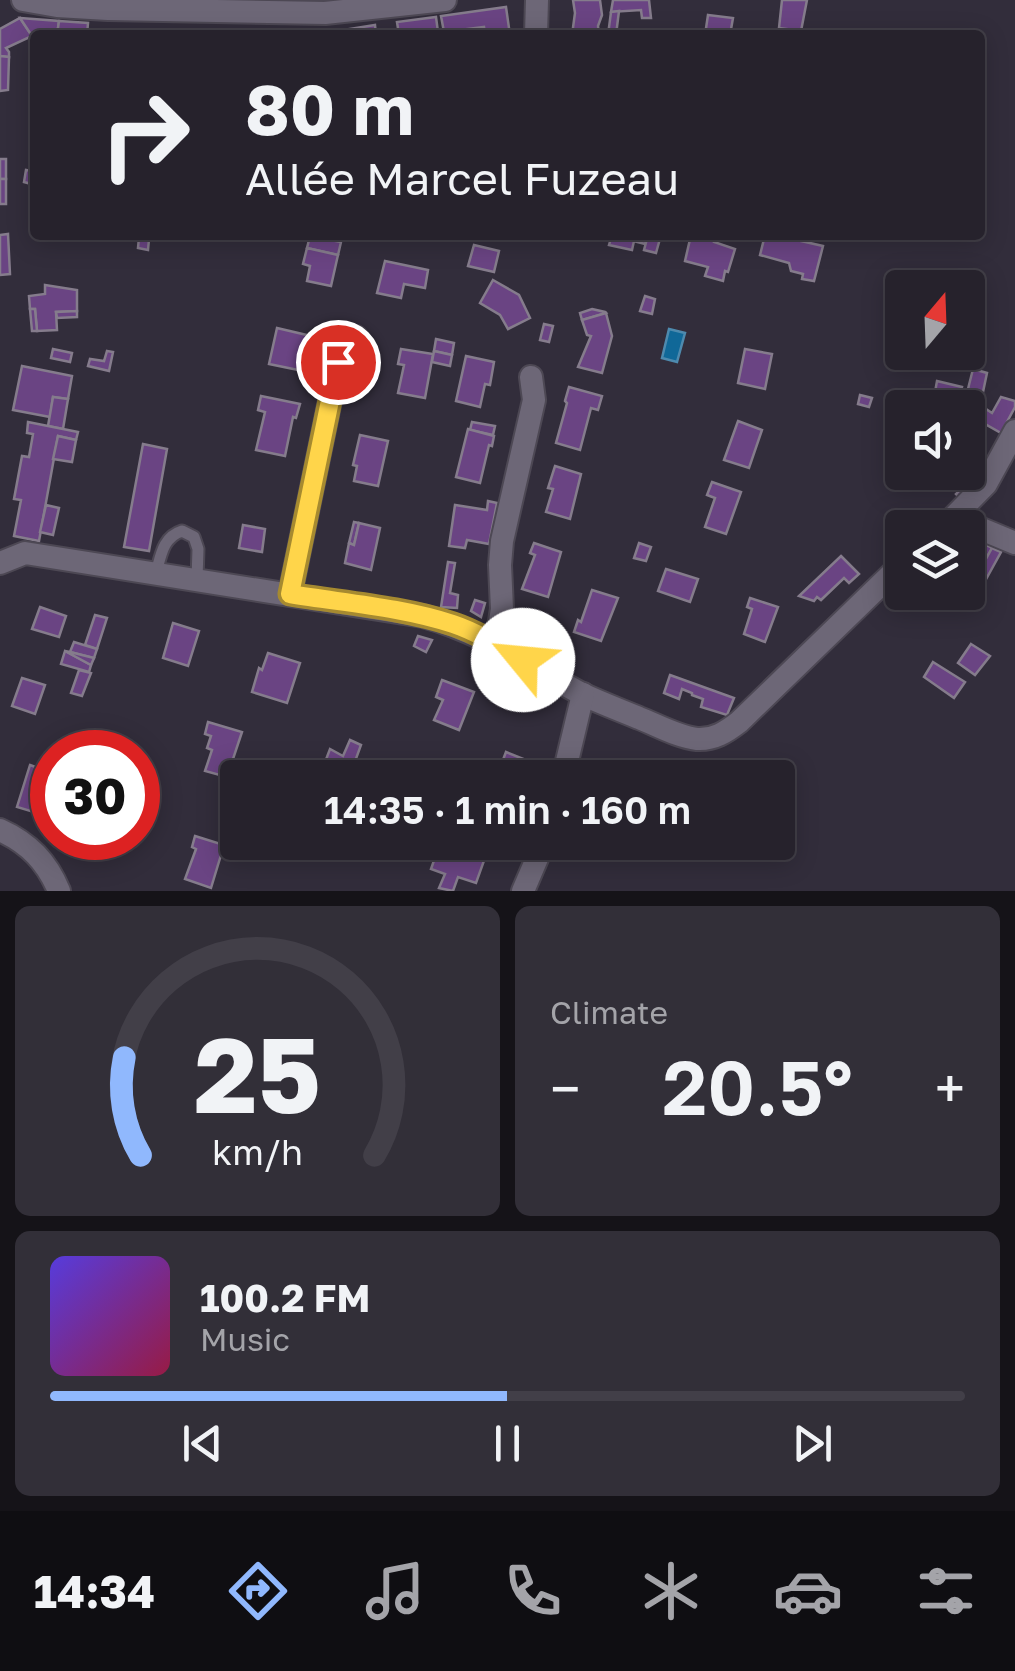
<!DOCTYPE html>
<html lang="en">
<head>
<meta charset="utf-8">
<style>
	:root { --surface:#26222c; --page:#322f38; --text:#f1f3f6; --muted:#a4a4a9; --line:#423f48; --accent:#90b8fd }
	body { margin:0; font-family:"Golos Text",sans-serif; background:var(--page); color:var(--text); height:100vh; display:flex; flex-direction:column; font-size:38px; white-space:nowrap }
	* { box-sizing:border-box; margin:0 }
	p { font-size:32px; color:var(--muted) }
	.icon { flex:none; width:55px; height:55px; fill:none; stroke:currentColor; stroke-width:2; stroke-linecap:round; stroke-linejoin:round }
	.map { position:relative; height:891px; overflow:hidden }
	.side { display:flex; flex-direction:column; gap:15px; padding:15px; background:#151318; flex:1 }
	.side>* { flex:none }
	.top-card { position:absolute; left:30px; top:30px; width:955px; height:210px; border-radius:10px; box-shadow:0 5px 25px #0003,0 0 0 2px var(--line); background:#26222c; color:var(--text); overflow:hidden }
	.needle { width:65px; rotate:19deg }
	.fabs { position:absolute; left:885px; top:270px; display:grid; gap:20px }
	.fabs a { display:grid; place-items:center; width:100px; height:100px; border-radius:10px; background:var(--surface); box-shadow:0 5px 25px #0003,0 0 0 2px var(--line); font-size:50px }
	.speed { position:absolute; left:30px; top:730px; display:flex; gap:20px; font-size:50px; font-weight:700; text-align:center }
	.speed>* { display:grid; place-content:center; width:130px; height:130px; border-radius:50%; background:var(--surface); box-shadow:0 5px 25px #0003,0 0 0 2px var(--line); line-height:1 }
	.speed .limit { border:15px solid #d22; background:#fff; color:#111 }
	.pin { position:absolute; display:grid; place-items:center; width:85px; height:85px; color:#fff; margin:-42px; border:5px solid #fff; border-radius:50%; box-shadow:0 2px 10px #0007 }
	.me { position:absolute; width:110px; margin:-55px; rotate:298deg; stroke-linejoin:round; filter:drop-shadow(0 0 8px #0008) }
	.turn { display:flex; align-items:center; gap:35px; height:210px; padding:0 50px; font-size:45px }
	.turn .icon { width:130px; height:130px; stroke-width:2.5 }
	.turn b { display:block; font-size:70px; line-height:85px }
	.big { font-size:75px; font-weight:600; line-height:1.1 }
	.side .widget { flex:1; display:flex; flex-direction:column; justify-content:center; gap:15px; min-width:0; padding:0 35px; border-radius:15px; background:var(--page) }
	.side .dial { align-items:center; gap:0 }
	.dial svg { height:260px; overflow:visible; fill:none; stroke:var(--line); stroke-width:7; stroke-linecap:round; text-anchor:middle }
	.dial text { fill:var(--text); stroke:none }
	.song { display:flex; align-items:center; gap:30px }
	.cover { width:120px; height:120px; border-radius:15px; background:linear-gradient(135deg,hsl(250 70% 55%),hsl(340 70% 35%)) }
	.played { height:10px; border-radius:5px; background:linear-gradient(90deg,var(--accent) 50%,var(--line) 50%) }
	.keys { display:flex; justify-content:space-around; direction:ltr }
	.heat { display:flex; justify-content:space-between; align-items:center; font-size:55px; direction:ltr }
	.side .tiles { flex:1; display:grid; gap:15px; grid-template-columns:1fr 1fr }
	.widget:last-child { grid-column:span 2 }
	.trip { position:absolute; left:220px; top:760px; width:575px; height:100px; border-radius:10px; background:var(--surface); box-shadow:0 5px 25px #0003,0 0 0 2px var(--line); font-weight:600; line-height:100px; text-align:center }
	.tabs { display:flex; height:160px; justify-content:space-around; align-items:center; background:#0f0e12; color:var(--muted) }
	.tabs .icon { width:70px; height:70px }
	.tabs .active { color:var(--accent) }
	.tabs b { font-size:45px; color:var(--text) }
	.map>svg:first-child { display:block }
</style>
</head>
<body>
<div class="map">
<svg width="1015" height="891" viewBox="0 0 1015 891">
	<rect width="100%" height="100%" fill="#322d3b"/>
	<path fill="#106898" stroke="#4e8aae" stroke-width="2.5" d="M669 329 685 333 677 362 662 358Z"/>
	<g fill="#6a4483" stroke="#857c8c" stroke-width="2.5">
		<path d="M573 0H600L602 15 598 26 599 35H572L575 13Z"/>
		<path d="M613 0H649L651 18H642L641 10 611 12Z"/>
		<path d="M782 0H807L801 31 779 28Z"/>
		<path d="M506 7 510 35H485L484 27 444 32 441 16Z"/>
		<path d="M619 11 616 35H608L611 12Z"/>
		<path d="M708 15 733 18 730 35H705Z"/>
		<path d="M436 17 438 32 399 35 397 22Z"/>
		<path d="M20 18 32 36 6 48 9 52V57L0 56V29Z"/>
		<path d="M20 18 59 21 57 35 32 36Z"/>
		<path d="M59 21 88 23 87 35H57Z"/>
		<path d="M375 25 376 35H338L337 31Z"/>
		<path d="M0 56 9 57 8 90 0 91Z"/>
		<rect x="0" y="159" width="6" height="20"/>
		<path d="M33 163H35V185L24 182 26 170 32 171Z"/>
		<rect x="0" y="179" width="6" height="25"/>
		<path d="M8 234 10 274 0 275V235Z"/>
		<path d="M610 235H648L645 244Z"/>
		<path d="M612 235 634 241 632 250 609 245Z"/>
		<path d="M648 235H661L656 253 644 250Z"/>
		<path d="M691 235 715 238 714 242 735 249 728 272 725 271 723 281 705 276 708 267 685 261Z"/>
		<path d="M765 235H789L788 238 823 246 814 281 802 279 803 274 791 271 789 263 760 255Z"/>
		<path d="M310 236 341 242 338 255 307 248Z"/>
		<path d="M139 237 149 239 148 250 138 248Z"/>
		<path d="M474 245 499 251 494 272 468 266Z"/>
		<path d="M307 248 338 255 331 286 307 281 310 266 303 264Z"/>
		<path d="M385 261 428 270 425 288 404 284 401 298 377 293Z"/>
		<path d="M493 280 519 295 530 318 508 329 500 315 480 303Z"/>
		<path d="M45 285 77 290V311L56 312 57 330 37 331 35 309H30L29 296 45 294Z"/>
		<path d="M645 296 655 299 652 314 640 311Z"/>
		<path d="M30 309H35L37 331H32Z"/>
		<path d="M592 309 605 312 606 313 582 320 580 313Z"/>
		<path d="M77 311V317L57 318 56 312Z"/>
		<path d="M606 313 612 336 602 373 578 367 591 336 587 335 582 320Z"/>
		<path d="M544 324 553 326 549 342 540 340Z"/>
		<path d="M277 328 311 336 306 356 312 357 308 372 269 364Z"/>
		<path d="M436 339 454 343 452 355 434 351Z"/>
		<path d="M53 349 72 353 70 362 51 358Z"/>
		<path d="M401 349 433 354 425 398 398 393 404 365 398 364Z"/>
		<path d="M745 349 772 354 765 389 738 383Z"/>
		<path d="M107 351 113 352 109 371 88 366 90 359 104 361Z"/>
		<path d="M434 351 452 355 450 366 432 362Z"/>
		<path d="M466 356 494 362 490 385 485 384 480 407 456 401Z"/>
		<path d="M22 366 72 376 68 399 53 397 50 417 13 410Z"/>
		<path d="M973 369 987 373 983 392 968 389Z"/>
		<path d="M937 381 962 387 959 399 935 392Z"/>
		<path d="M569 387 602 396 598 410 591 408 580 450 556 443 567 403 565 401Z"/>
		<path d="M860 395 872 398 869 407 858 404Z"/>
		<path d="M261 396 300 404 296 418 293 417 285 456 256 450 265 412 258 410Z"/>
		<path d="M53 397 68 399 63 429 48 426Z"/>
		<path d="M968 397 992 413 1001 397 1015 401V407L1001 433 976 419 973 423 968 420V408H962Z"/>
		<path d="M738 421 762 430 749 468 724 460Z"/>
		<path d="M28 422 78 432 76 440 58 436 39 541 14 536 21 500 14 499 22 456 29 457 33 434 27 433Z"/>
		<path d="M472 422 495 426 493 435 470 430Z"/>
		<path d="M468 429 494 436 492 446 489 445 480 483 456 477Z"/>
		<path d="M360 435 388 441 378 486 354 481 357 466 353 465Z"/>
		<path d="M58 436 76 440 72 462 53 459Z"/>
		<path d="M143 444 167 449 149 551 124 547Z"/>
		<path d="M968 451 993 458 984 472 968 467Z"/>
		<path d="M555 466 581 474 570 519 546 512 553 489 548 488Z"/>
		<path d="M968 467 984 472 962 500 956 494 968 483 952 479 954 472H968Z"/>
		<path d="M712 482 741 492 726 534 705 527 715 498 707 495Z"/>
		<path d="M488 501 497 503 489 544 467 540 465 548 449 546 455 505 487 510Z"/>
		<path d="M46 505 59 508 53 535 40 532Z"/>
		<path d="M354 522 359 523 354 545 349 543Z"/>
		<path d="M359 523 380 528 371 570 345 563 349 543 354 545Z"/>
		<path d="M243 525 265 529 262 552 239 548Z"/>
		<path d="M968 536 992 548 975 579 968 576 976 562 968 557Z"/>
		<path d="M534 543 561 552 548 597 522 589 535 555 530 553Z"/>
		<path d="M639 543 651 547 646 561 634 558Z"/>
		<path d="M992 548 1001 552 984 583 975 579Z"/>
		<path d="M841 556 859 574 849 583 844 578 821 600 817 597 814 601 799 596Z"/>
		<path d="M448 562 455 563 450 593 458 595 457 608 441 607Z"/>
		<path d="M666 569 698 579 690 602 658 591Z"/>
		<path d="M968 576 976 580 968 596 960 592H968Z"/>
		<path d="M592 590 618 598 601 641 574 632 578 620 581 622Z"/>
		<path d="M750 598 778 607 765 642 744 634 752 609 747 607Z"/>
		<path d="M475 600 485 603 481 617 471 611Z"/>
		<path d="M40 607 66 616 59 637 32 629Z"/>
		<path d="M95 615 107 618 97 649 85 645Z"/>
		<path d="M173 623 199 631 188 666 163 658Z"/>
		<path d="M418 636 432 640 426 652 414 646Z"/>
		<path d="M74 642 97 649 94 658 70 652Z"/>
		<path d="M971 644 990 656 975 675 958 663Z"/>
		<path d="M65 651 91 665 89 672 61 664Z"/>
		<path d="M65 651 70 652 94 658 91 665Z"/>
		<path d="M268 653 300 663 287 703 252 692 259 668 262 670Z"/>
		<path d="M933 662 965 682 954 698 924 677Z"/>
		<path d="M79 670 91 673 82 696 71 693Z"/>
		<path d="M670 675 734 698 727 715 701 707 703 699 692 695V693L682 689 679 699 664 693Z"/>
		<path d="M22 678 45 685 35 714 12 706Z"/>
		<path d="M442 680 474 692 459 730 434 720 443 700 436 697Z"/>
		<path d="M208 722 242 732 227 777 205 771 212 750 207 748 211 736 205 734Z"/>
		<path d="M350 740 361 745 349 778H319L330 749 343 756Z"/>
		<path d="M506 752 531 762 525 778H496Z"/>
		<path d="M30 765 52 773V808L50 807 47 816 17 807Z"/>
		<path d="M195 836 224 845 211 888 185 879 196 849 192 847Z"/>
		<path d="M444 842 490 844 476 883 458 877 453 891 439 888 445 874 431 869 438 849 441 851Z"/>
	</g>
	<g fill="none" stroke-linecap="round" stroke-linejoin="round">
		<g stroke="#4d4854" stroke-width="15">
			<path id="service" d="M156 573C161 555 163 537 182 531L194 537 198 549 197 579"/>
		</g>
		<g stroke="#4d4854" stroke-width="26">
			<g id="minor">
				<path d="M23 0 57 6 108 9 325 13 445 0"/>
				<path d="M536 35 537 0"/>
				<path d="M955 518 1015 543"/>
				<path d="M943 528 986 484 1015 431"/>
				<path d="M0 563 25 553 423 616C485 633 527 665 582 694 601 703 620 710 639 718 657 725 678 737 697 739 714 740 726 732 739 722L902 564"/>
				<path d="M290 594 338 362 356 337"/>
				<path d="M493 642 499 627 502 609 500 565 502 541 534 400 531 377"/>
				<path d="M563 778 583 694"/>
				<path d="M0 830C29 843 47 862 59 891"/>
				<path d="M523 891 544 842"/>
			</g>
		</g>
		<use href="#service" stroke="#6d6777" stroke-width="11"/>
		<use href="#minor" stroke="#6d6777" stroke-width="22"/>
	</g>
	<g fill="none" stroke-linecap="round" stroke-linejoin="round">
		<g stroke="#a68a30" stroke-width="25">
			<path id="route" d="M338 362 290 594C344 603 401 607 453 624 477 632 501 647 523 660"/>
		</g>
		<use href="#route" stroke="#ffd54a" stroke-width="18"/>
	</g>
</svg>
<div class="fabs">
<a><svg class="needle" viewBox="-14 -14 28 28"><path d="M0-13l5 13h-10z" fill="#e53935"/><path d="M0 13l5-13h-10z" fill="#a4a4a9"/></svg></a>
<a><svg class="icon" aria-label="sound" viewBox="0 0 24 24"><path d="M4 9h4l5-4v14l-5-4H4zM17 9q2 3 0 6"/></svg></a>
<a><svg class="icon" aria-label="layers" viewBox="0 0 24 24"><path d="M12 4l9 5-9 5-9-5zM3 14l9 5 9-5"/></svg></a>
</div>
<div class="speed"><div class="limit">30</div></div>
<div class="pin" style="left:338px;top:362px;background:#d93025"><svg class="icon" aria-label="arrive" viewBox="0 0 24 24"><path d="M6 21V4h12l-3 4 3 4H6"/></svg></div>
<svg class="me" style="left:523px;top:660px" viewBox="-20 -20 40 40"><circle r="19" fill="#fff"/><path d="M0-13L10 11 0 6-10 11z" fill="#ffd54a"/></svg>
<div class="trip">14:35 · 1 min · 160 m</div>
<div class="top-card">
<div class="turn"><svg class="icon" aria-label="right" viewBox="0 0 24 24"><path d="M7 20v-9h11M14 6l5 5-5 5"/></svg><div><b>80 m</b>Allée Marcel Fuzeau</div></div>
</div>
</div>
<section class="side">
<div class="tiles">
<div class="widget dial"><svg viewBox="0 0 100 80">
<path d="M14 69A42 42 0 1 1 86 69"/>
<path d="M14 69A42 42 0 0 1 9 39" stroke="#90b8fd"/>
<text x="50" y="56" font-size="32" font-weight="700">25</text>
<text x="50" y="72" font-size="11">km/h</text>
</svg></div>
<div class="widget"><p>Climate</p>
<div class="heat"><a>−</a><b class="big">20.5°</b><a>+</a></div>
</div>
<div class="widget">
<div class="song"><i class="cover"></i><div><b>100.2 FM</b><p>Music</p></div></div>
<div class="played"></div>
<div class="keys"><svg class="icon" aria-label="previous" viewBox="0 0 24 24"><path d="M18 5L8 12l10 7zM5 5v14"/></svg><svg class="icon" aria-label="pause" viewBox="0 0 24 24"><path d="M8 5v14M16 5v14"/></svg><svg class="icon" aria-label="next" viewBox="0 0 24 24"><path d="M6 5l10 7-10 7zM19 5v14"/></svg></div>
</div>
</div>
</section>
<nav class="tabs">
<b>14:34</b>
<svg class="icon active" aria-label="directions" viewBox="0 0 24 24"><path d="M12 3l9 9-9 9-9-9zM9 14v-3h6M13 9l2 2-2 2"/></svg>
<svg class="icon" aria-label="music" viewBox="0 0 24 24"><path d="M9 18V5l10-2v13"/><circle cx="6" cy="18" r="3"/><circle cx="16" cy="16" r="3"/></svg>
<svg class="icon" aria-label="phone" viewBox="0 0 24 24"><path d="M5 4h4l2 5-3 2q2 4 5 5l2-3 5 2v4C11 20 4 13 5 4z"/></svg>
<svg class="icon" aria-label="climate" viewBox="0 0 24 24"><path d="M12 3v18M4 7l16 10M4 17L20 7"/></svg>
<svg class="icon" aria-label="car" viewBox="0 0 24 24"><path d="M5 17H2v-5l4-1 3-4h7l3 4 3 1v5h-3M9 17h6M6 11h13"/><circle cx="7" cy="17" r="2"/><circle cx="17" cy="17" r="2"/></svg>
<svg class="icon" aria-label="filters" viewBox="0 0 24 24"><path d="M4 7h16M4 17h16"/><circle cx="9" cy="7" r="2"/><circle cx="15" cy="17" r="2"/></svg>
</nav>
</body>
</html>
